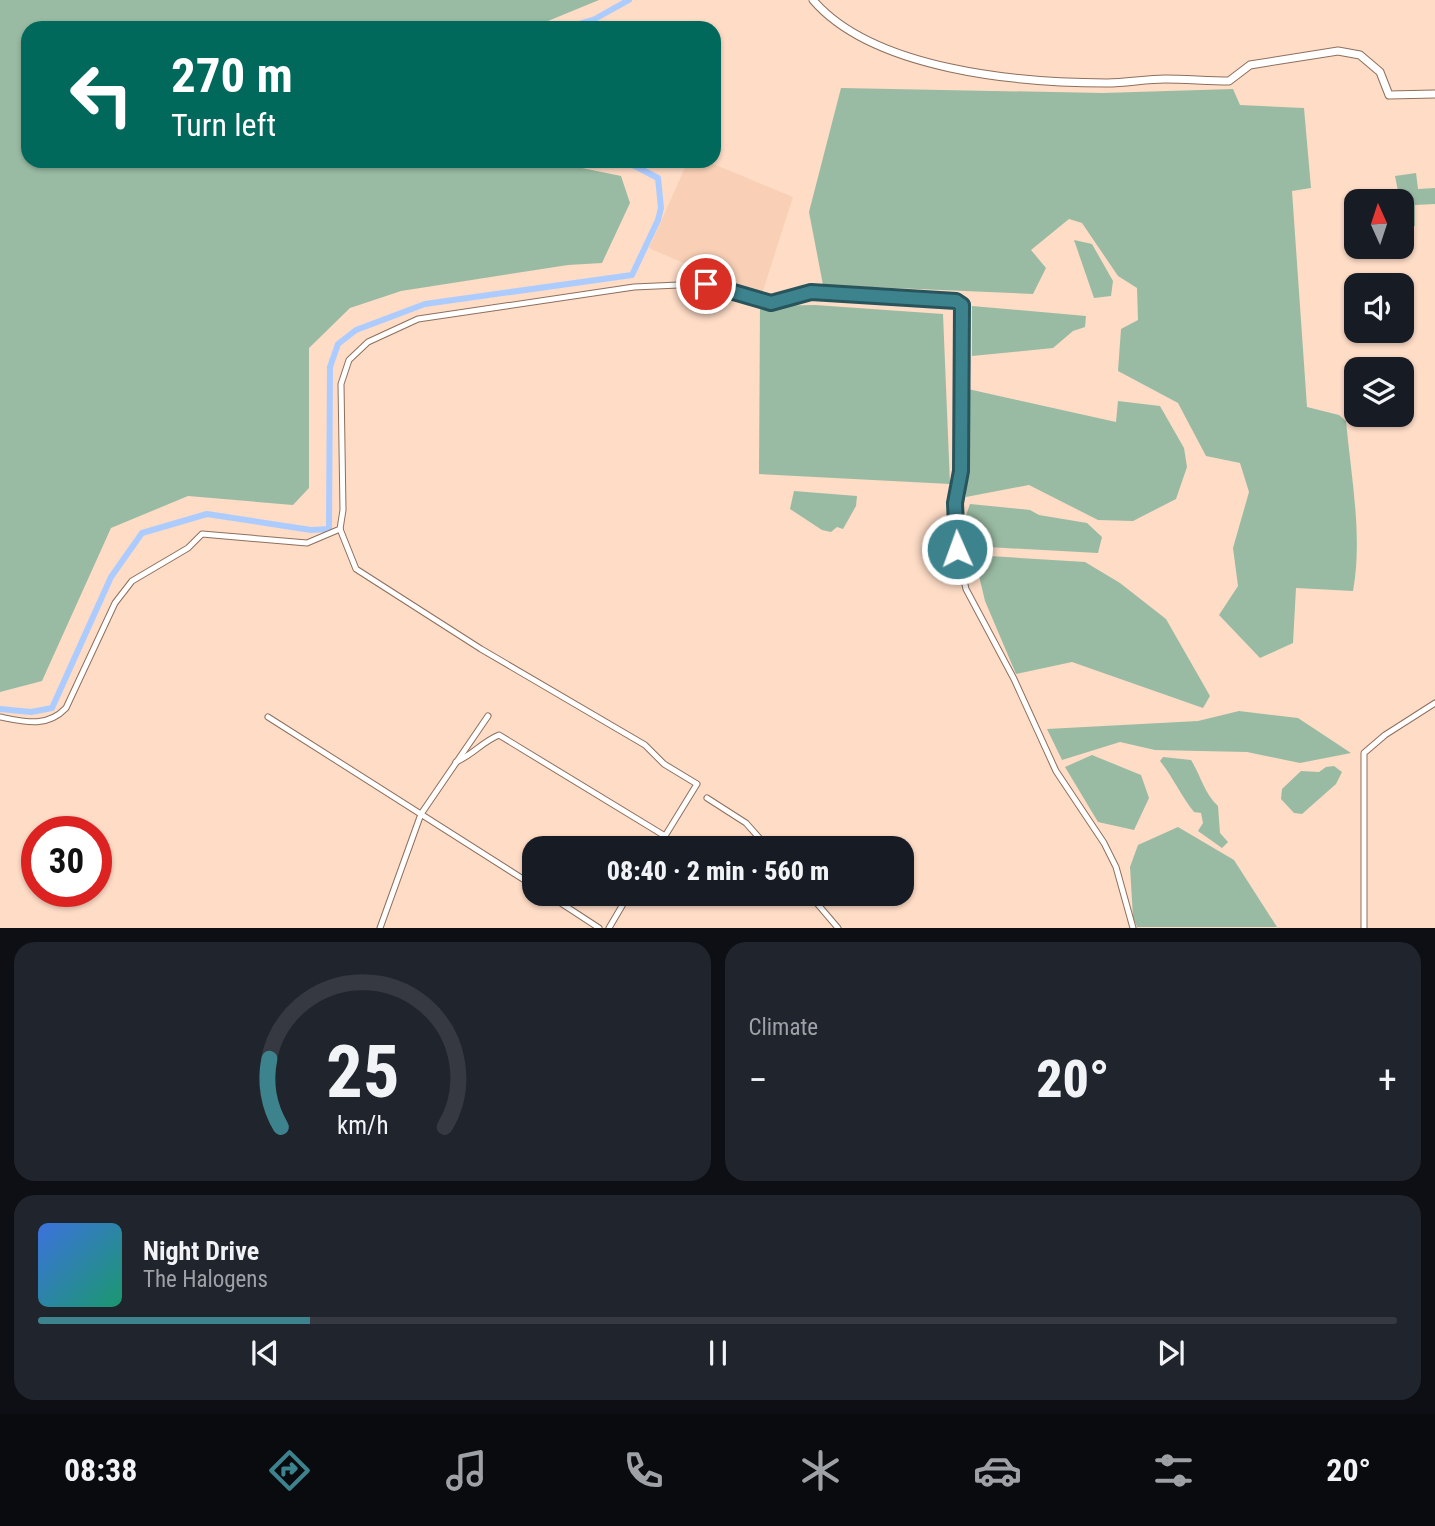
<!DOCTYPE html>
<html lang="en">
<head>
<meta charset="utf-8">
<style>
	:root { --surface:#171b24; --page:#20242c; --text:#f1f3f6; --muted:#9ea1a6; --line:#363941; --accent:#3d838e }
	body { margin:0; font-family:"Roboto Condensed",sans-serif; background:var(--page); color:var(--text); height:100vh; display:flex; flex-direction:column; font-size:26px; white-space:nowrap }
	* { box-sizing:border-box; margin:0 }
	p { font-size:23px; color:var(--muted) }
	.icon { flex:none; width:38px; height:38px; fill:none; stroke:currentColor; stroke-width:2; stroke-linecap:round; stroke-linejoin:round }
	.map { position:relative; height:928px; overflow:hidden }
	.sheet { display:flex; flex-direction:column; gap:14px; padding:14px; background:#0d0f14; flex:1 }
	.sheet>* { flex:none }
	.banner { position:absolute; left:21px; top:21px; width:700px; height:147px; border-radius:21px; box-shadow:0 2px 5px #0004; background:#00695c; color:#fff; overflow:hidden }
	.needle { width:46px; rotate:357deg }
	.tools { position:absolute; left:1344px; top:189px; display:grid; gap:14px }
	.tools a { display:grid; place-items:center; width:70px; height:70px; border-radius:14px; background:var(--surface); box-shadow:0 2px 5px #0004; font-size:35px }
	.speed { position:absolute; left:21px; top:816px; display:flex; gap:14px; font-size:35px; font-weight:700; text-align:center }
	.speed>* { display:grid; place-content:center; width:91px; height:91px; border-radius:50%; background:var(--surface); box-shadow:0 2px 5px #0004; line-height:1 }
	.speed .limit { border:10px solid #d22; background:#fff; color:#111 }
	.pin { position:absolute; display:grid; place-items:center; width:60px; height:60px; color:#fff; margin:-30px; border:4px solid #fff; border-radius:50%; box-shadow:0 2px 7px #0007 }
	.me { position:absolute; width:77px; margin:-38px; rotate:358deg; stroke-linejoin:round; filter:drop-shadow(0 0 5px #0008) }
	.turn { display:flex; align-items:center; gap:24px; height:147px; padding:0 35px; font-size:32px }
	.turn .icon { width:91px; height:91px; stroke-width:2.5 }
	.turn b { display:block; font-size:49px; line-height:60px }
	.big { font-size:52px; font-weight:800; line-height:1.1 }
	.sheet .tile { flex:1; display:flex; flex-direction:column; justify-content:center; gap:10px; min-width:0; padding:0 24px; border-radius:21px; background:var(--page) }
	.sheet .dial { align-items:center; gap:0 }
	.dial svg { height:182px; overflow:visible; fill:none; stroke:var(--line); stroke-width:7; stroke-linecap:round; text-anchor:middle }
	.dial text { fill:var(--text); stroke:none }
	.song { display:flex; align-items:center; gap:21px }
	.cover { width:84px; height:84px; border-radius:10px; background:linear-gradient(135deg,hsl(220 70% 55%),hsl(160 70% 35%)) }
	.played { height:7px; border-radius:4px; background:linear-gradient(90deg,var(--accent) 20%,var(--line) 20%) }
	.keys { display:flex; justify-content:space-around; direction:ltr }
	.heat { display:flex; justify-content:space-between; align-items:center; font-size:38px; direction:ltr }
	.sheet .tiles { flex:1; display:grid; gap:14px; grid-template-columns:1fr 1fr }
	.tile:last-child { grid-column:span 2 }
	.trip { position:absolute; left:522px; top:836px; width:392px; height:70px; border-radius:21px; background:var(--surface); box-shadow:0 2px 5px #0004; font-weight:800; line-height:70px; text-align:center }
	.tabs { display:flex; height:112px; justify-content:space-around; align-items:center; background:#090b0e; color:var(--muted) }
	.tabs .icon { width:49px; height:49px }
	.tabs .current { color:var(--accent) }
	.tabs b { font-size:32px; color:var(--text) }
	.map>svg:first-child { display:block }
</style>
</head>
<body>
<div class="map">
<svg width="1435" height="928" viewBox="0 0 1435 928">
	<rect width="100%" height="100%" fill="#fedcc6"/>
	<path fill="#f9d0b6" d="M688 161H706L793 197 761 297 649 248Z"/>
	<g fill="#9abba3">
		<path d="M0 0H599L531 28H28V161H548L621 176 630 203 602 263 568 265 401 291 350 308 309 348V488L293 505 188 496 111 528 42 681 0 692Z"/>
		<path d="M841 88 1103 93 1233 89 1240 105 1304 108 1311 188 1292 191 1307 407 1339 415 1346 421C1351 476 1363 537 1353 591L1296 588 1293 643 1260 658 1219 615 1238 586 1233 548 1249 492 1240 463 1206 456 1178 403 1118 371 1121 329 1138 320 1137 288 1118 276 1082 223 1069 219 1031 250 1046 268 1033 294 823 285 809 212Z"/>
		<path d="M1416 173 1418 189 1435 188V204L1415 205V226H1405L1395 176Z"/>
		<path d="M1074 240 1092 244 1113 281 1111 296 1094 298Z"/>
		<path d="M815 305 943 314 950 484 759 474 760 306Z"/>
		<path d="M972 306 1086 316 1085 327 1073 331 1053 348 972 356Z"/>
		<path d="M968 389 1116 422 1118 401 1160 406 1184 448 1187 467 1176 499 1133 521 1098 520 1029 485 966 497Z"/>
		<path d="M794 491 857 496 856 506 843 529 837 527 831 532 822 530 790 509Z"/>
		<path d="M970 504 1030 510 1039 515 1087 523 1102 537 1098 553 970 546 965 518Z"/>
		<path d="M974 555 1085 562 1120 583 1166 619 1210 696 1203 708 1072 662 1016 674 985 601Z"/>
		<path d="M1239 711 1298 718 1351 753 1300 763 1247 752 1155 750 1120 742 1062 760 1047 729 1198 721Z"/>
		<path d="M1092 755 1141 775 1149 798 1134 830 1098 822 1065 767Z"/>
		<path d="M1163 757 1191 760C1201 776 1204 793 1218 806L1220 833 1228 842 1222 848 1198 831 1203 823 1201 813 1194 812C1181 796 1173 777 1160 761Z"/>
		<path d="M1334 766 1342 772 1336 784 1302 814 1294 813 1281 799 1282 789 1301 771 1319 772 1326 767Z"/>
		<path d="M1178 827 1234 860 1277 927H1137L1133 917 1130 867 1138 845Z"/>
	</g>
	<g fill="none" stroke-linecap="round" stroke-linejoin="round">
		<g stroke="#acccff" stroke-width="6">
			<path d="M566 28 593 20 629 0"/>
			<path d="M0 709 31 712 52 708 111 577 142 533 207 514 311 530 329 529 330 367 338 344 356 330 425 304 632 275 658 220 661 208 658 178 625 161"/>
		</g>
		<g stroke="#8e6f5c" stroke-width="7">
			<g id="minor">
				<path d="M340 529 356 569 481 649 645 745 664 764 697 784 657 849"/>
				<path d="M0 717C25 722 47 728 66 708L115 603 132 581 188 548 202 534 307 543 340 529 343 510 341 384 349 360 368 342 418 319 634 287 701 284 771 303 811 291 956 301 963 305V319L961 472 955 503 957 549 966 589 1014 679 1056 771 1104 843 1116 867 1133 928"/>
				<path d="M268 717 534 886"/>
				<path d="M456 762C474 754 482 742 499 735L665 836"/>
				<path d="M707 798 746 823 769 849"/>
				<path d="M547 894 599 928"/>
				<path d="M809 894 838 928"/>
				<path d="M380 928 421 814 488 716"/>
				<path d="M609 928 629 894"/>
				<path d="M1364 928V753L1385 735 1435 703"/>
			</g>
		</g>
		<g stroke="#8e6f5c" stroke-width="9">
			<path id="tertiary" d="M813 0C873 70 1019 83 1107 83 1126 83 1146 79 1165 79 1186 79 1208 81 1229 81L1250 65 1338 51 1360 55 1380 72 1389 95 1435 94"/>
		</g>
		<use href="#minor" stroke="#fff" stroke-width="5"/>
		<use href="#tertiary" stroke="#fff" stroke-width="7"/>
	</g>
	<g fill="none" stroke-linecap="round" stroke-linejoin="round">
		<g stroke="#28555c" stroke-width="18">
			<path id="route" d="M706 284 771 303 811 292 956 301 962 305 961 471 955 503 957 549"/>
		</g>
		<use href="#route" stroke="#3d838e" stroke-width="12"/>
	</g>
</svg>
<div class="tools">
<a><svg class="needle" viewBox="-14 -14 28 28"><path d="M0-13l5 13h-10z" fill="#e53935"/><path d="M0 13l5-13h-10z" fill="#9ea1a6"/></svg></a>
<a><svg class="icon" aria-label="sound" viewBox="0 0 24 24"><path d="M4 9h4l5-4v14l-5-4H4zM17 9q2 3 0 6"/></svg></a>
<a><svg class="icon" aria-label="layers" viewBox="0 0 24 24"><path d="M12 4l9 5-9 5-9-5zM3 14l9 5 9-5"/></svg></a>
</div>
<div class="speed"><div class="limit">30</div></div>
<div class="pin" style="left:706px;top:284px;background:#d93025"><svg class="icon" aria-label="arrive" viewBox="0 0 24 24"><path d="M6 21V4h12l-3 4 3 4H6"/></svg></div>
<svg class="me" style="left:957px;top:549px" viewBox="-20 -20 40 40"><circle r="17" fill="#3d838e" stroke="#fff" stroke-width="3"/><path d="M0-11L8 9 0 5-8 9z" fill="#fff"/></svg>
<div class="trip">08:40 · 2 min · 560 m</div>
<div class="banner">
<div class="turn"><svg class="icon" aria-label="left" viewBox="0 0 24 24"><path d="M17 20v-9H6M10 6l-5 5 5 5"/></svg><div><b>270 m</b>Turn left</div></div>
</div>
</div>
<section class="sheet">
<div class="tiles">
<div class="tile dial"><svg viewBox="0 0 100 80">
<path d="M14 69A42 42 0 1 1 86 69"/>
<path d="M14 69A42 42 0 0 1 9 39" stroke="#3d838e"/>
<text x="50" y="56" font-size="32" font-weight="700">25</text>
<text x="50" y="72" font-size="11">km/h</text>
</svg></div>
<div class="tile"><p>Climate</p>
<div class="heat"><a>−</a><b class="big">20°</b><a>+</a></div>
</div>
<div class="tile">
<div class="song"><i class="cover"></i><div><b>Night Drive</b><p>The Halogens</p></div></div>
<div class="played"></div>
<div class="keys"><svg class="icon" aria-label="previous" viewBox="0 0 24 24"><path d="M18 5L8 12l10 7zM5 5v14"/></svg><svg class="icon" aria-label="pause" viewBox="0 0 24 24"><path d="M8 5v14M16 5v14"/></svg><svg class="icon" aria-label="next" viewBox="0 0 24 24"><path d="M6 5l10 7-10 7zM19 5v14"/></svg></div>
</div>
</div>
</section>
<nav class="tabs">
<b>08:38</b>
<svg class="icon current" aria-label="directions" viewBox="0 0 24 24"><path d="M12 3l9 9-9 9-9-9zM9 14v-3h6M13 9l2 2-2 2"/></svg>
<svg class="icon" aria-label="music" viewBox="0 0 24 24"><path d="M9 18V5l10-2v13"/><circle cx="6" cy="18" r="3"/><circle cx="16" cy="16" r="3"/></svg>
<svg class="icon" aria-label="phone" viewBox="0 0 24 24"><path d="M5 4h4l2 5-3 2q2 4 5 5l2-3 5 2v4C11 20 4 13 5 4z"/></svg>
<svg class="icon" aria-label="climate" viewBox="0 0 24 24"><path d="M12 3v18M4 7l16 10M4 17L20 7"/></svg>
<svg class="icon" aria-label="car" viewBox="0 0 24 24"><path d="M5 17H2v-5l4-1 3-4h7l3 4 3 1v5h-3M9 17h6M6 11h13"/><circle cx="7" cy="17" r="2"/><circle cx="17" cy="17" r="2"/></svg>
<svg class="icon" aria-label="filters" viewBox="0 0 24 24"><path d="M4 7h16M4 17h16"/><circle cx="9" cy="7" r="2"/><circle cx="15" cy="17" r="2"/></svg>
<b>20°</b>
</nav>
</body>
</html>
